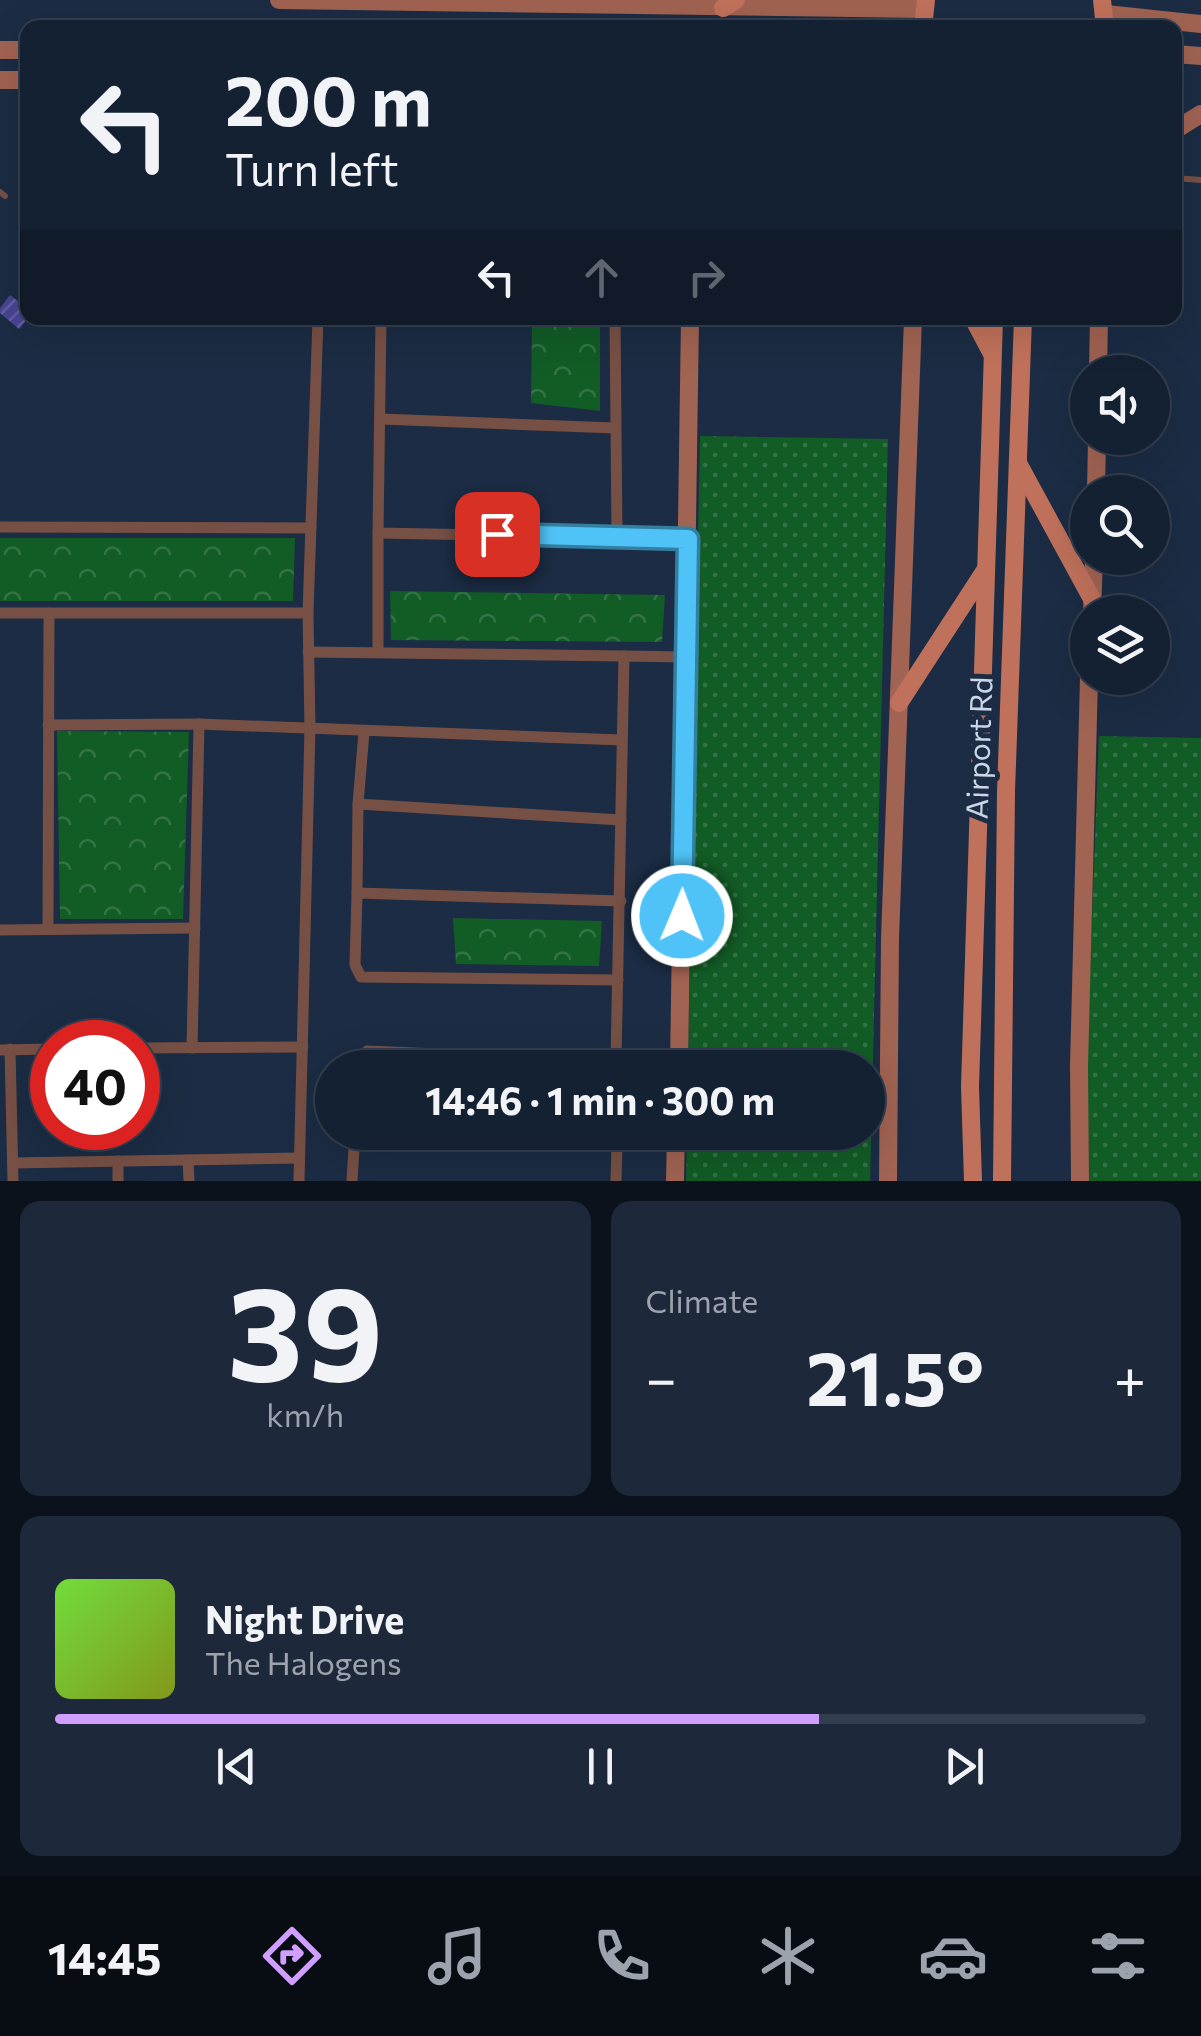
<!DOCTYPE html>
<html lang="en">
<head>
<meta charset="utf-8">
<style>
	:root { --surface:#142133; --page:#1d293b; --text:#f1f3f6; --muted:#9da3ac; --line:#333e4e; --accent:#cf9eff }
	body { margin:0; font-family:Commissioner,sans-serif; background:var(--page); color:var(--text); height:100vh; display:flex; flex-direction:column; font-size:38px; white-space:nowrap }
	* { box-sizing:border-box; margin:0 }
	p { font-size:32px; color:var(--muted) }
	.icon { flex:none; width:55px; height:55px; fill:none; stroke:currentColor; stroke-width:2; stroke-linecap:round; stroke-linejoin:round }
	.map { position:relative; height:1181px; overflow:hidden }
	.sheet { display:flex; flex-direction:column; gap:20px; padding:20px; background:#0b121c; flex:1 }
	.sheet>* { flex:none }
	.guide { position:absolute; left:20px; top:20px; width:1162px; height:305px; border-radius:20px; box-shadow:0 10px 40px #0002,0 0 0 2px var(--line); background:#142133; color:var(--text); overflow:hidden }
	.controls { position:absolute; left:1070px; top:355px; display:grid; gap:20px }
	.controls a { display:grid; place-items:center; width:100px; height:100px; border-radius:50%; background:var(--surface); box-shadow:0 10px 40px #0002,0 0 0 2px var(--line); font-size:50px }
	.speed { position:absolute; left:30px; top:1020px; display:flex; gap:20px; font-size:50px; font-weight:700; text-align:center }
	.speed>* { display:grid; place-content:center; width:130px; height:130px; border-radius:50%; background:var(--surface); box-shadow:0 10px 40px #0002,0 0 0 2px var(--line); line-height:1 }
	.speed .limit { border:15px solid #d22; background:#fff; color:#111 }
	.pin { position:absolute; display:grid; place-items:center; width:85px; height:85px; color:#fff; margin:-42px; border-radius:20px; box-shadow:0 5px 15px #0006 }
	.me { position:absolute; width:110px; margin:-55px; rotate:1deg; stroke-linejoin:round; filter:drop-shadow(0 0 8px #0008) }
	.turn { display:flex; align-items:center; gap:35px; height:210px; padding:0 40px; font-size:45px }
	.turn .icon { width:130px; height:130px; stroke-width:2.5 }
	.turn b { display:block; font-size:70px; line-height:85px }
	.lanes { display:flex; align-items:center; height:95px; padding:0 40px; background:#0003; justify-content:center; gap:50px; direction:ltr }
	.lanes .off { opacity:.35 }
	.big { font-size:75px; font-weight:700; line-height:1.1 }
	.sheet .widget { flex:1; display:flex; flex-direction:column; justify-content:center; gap:15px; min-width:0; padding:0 35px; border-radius:20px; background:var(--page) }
	.sheet .dial { align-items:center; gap:0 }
	.dial b { font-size:130px; line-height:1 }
	.song { display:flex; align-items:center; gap:30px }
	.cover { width:120px; height:120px; border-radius:15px; background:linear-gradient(135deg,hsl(100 70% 55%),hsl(70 70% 35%)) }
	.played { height:10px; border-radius:5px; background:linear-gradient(90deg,var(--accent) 70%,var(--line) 70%) }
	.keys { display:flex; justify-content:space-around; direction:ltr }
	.heat { display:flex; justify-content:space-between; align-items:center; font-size:55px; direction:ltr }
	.sheet .tiles { flex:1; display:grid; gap:20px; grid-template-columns:1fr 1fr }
	.widget:last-child { grid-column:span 2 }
	.trip { position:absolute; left:315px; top:1050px; width:570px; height:100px; border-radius:50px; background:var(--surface); box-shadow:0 10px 40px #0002,0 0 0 2px var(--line); font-weight:700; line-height:100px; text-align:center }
	.tabs { display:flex; height:160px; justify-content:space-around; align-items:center; background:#080d14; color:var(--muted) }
	.tabs .icon { width:70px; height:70px }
	.tabs .active { color:var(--accent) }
	.tabs b { font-size:45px; color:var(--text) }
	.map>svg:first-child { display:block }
</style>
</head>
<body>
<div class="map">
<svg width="1201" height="1181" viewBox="0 0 1201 1181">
	<defs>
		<pattern id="grass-dots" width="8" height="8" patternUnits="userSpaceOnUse" patternTransform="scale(2.5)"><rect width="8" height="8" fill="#125c26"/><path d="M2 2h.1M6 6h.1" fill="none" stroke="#337346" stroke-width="1.8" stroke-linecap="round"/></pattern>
		<pattern id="forest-crowns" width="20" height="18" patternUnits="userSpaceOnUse" patternTransform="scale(2.5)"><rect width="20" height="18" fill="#125c26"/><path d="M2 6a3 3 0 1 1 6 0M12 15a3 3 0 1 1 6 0" fill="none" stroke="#337346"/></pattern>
		<pattern id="building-hatch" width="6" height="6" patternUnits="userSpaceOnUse" patternTransform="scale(2.5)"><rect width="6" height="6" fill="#4a4493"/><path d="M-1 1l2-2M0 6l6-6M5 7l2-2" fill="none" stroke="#635ea2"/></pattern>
	</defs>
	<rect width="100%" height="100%" fill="#1b2c44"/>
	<g fill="url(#grass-dots)">
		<path d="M700 436 888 439 870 1181H686L687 1133 868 1132V1068L688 1067Z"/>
		<path d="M1099 736 1201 738V1181H1089L1087 1049Z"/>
	</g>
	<g fill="url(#forest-crowns)">
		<path d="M532 323 600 324V411L531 403Z"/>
		<path d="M0 538H295L293 601H0Z"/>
		<path d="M390 591 665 595 662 642 391 640Z"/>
		<path d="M57 731 189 732 183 919H60Z"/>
		<path d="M453 918 602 921 599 966 456 964Z"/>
	</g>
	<path fill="url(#building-hatch)" d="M10 295 28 309V318L19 329 0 313V308Z"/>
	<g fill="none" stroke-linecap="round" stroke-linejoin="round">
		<g stroke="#775045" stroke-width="6">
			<path d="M1175 178 1201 180"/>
			<path d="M0 192 5 196"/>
		</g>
		<g stroke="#775045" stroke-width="11">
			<path d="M381 318 378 533 688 539"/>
			<path d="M615 318 617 535"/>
			<path d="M381 419 615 428"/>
			<path d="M0 527 311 528"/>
			<path d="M378 533V650"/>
			<path d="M0 613H308"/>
			<path d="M308 652 624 656"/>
			<path d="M48 725 199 724 622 740"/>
			<path d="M358 804 621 820"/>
			<path d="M357 893 358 804 364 732"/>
			<path d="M48 929 49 613"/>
			<path d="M0 930 195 928"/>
			<path d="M618 980 361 977 355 965 357 893 621 901"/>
			<path d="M138 1048 303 1047"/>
			<path d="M192 1048 199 724"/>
			<path d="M10 1049 13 1181"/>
			<path d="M0 1050 52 1049"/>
			<path d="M616 1060 624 656 685 657"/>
			<path d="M356 1068 358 1059 367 1051 679 1064"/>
			<path d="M355 1134 676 1146"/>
			<path d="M188 1160 189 1181"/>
			<path d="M118 1161V1181"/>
			<path d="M13 1163 299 1158"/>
			<path d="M299 1181 310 728 308 613 318 318"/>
			<path d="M352 1181 355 1132"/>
			<path d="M616 1181 617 1143"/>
		</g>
		<g stroke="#a16352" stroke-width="18">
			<path d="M279 0 924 9"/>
			<path d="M1106 14 1201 24"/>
			<path d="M0 50H28"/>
			<path d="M1175 54 1201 56"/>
			<path d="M0 80H28"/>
			<path d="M1175 130 1201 114"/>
			<path d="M1098 372 1099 318"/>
			<path d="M1096 492 1097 438"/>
			<path d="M1092 612 1094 558"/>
			<path d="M679 1068 690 318"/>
			<path d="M675 1181 676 1132"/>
			<path d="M888 1181 890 938 913 318"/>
			<path d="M1080 1181 1079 1066 1089 678"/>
		</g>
		<g stroke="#c0715b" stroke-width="18">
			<path d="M1102 0 1105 28"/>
			<path d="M723 8 736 0"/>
			<path d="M923 28 926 0"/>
			<path d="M973 318 991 352"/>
			<path d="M1018 463 1092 599"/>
			<path d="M899 703 986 569"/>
			<path d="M973 1181 970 1087 994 318"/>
			<path d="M1002 1181 1006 791 1023 318"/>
		</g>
	</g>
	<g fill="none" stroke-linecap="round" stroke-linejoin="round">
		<g stroke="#337fa1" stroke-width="25">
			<path id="route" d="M497 534 688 539 682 916"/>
		</g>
		<use href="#route" stroke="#4fc3f7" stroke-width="18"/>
	</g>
	<g text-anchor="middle" stroke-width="10" stroke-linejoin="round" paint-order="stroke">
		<g font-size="30" fill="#cbd6e6" stroke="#1b2c44">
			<text transform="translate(980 748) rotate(-88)" y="10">Airport Rd</text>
		</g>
	</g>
</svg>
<div class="controls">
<a><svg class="icon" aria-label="sound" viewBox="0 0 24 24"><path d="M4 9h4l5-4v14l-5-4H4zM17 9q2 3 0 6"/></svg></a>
<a><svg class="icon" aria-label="search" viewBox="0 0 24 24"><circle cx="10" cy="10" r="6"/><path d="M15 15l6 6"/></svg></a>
<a><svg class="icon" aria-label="layers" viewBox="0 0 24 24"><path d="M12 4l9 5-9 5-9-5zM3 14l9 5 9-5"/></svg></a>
</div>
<div class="speed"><div class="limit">40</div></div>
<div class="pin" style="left:497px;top:534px;background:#d93025"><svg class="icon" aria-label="arrive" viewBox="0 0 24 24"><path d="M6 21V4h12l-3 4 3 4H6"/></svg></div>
<svg class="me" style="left:682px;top:916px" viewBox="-20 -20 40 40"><circle r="17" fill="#4fc3f7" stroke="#fff" stroke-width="3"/><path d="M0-11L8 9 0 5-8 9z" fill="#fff"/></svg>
<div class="trip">14:46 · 1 min · 300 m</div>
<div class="guide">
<div class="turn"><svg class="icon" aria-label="left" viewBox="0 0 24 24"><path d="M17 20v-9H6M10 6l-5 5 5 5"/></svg><div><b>200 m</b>Turn left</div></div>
<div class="lanes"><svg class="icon" aria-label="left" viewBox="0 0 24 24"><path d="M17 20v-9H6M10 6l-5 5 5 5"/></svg><svg class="icon off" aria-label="ahead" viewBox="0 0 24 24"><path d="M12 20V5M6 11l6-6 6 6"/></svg><svg class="icon off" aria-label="right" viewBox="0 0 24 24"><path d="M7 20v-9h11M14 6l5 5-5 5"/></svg></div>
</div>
</div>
<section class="sheet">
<div class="tiles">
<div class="widget dial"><b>39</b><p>km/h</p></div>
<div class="widget"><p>Climate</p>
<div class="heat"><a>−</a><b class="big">21.5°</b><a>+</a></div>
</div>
<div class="widget">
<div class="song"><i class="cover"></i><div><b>Night Drive</b><p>The Halogens</p></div></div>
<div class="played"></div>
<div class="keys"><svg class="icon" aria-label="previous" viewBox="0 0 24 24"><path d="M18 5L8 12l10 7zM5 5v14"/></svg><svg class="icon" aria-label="pause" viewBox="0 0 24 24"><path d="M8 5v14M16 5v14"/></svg><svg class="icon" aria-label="next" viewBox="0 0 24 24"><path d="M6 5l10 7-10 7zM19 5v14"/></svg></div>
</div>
</div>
</section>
<nav class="tabs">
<b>14:45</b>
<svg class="icon active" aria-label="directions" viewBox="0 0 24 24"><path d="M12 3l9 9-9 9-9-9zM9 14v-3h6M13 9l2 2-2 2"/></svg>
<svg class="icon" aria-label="music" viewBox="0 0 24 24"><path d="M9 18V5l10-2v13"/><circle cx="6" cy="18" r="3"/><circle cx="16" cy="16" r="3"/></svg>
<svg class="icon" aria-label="phone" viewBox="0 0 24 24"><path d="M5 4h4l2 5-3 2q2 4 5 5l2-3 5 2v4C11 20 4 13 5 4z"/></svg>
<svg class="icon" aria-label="climate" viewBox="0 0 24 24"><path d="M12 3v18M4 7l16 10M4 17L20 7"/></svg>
<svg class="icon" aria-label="car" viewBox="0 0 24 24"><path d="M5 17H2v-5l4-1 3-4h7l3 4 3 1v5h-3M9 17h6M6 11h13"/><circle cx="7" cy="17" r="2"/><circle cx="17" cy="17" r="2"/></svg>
<svg class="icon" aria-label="filters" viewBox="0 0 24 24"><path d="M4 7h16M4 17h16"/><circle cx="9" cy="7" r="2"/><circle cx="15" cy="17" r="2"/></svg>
</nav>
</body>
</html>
